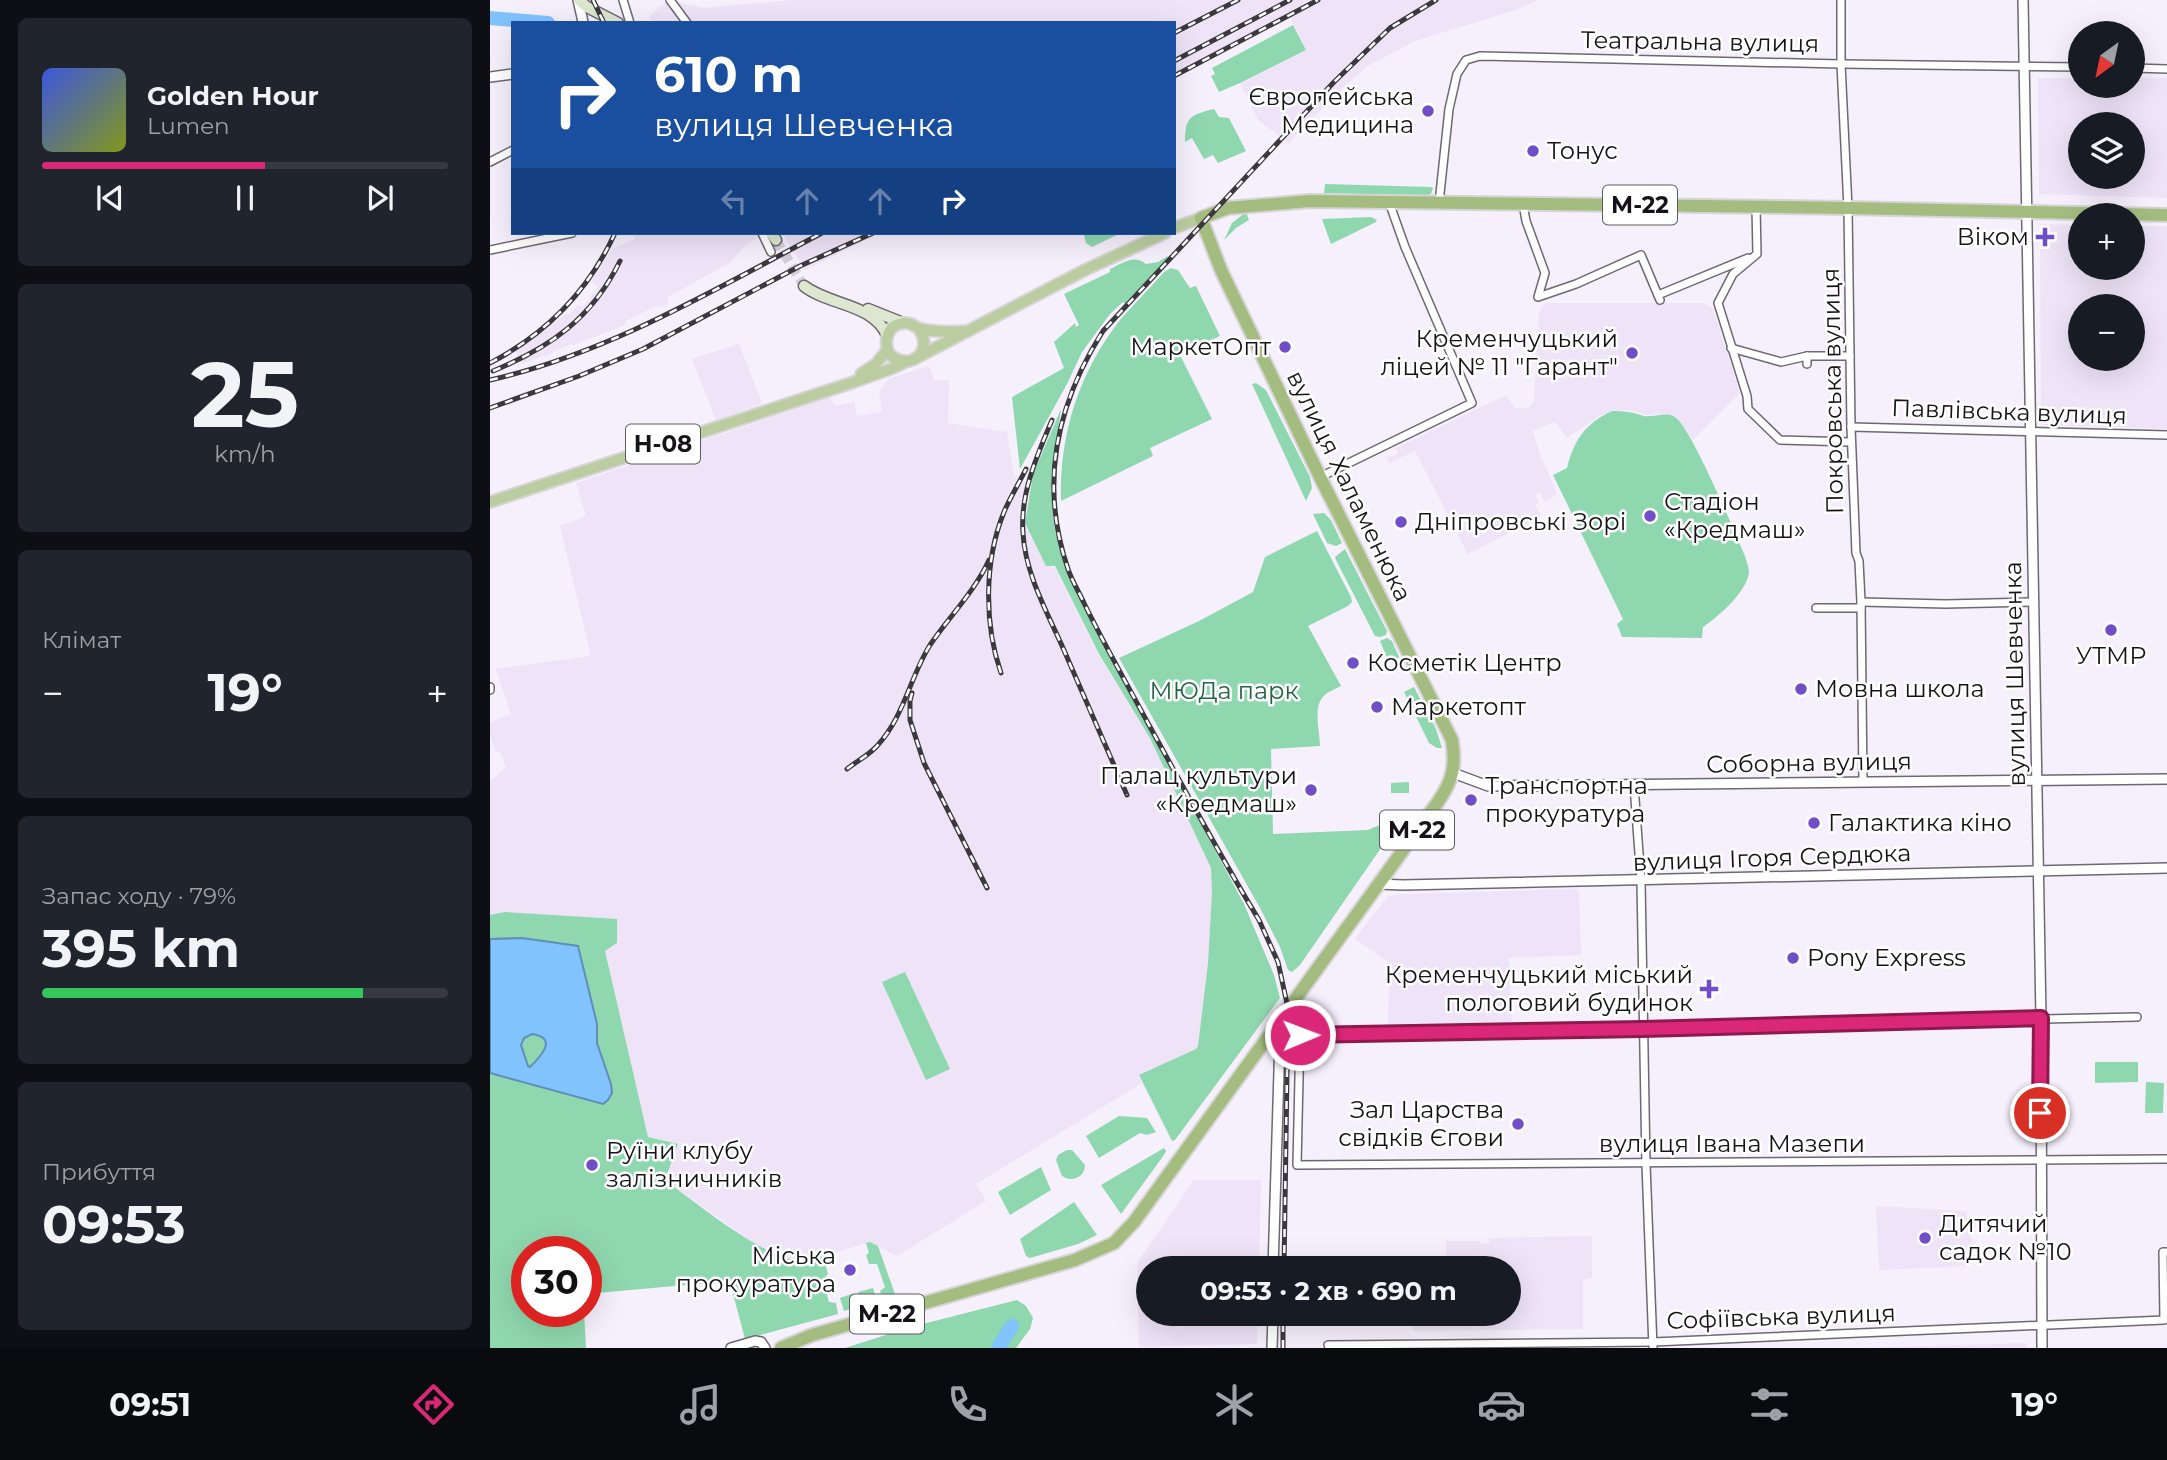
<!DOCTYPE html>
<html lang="uk">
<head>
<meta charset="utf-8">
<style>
	:root { --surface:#171b24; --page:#20242c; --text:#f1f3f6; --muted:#9ea1a6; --line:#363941; --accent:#db2777 }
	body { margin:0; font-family:Montserrat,sans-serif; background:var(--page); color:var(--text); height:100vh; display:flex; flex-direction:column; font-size:26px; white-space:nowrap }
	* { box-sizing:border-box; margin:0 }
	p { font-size:23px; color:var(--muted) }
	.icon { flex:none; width:38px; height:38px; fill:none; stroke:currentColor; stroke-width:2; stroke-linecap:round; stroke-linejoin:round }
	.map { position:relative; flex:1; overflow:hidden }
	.panel { display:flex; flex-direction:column; gap:18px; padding:18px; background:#0d0f14; width:490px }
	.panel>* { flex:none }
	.banner { position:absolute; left:21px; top:21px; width:665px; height:214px; border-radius:0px; box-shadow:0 7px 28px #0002; background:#1a4fa0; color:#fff; overflow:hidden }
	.needle { width:46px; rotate:213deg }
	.tools { position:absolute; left:1578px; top:21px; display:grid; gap:14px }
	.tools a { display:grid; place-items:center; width:77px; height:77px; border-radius:50%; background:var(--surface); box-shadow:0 7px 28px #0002; font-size:35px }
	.speed { position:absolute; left:21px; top:1236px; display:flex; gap:14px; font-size:35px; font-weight:700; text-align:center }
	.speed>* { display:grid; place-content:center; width:91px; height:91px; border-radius:50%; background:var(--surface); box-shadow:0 7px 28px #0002; line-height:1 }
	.speed .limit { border:10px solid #d22; background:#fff; color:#111 }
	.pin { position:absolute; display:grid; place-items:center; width:60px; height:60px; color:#fff; margin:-30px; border:4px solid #fff; border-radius:50%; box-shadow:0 2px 7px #0007 }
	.me { position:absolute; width:77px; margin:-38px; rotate:89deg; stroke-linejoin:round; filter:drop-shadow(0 0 5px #0008) }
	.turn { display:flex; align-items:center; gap:24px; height:147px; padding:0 28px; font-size:32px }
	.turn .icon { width:91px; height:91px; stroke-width:2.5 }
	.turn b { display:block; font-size:49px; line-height:60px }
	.lanes { display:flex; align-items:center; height:66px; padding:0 28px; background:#0003; justify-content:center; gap:35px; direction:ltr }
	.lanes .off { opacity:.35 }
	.big { font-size:52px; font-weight:700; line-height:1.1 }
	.panel .card { flex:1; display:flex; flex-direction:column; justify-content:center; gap:10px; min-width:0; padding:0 24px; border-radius:10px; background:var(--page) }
	.panel .dial { align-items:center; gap:0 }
	.dial b { font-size:91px; line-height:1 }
	.song { display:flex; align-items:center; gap:21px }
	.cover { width:84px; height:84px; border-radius:10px; background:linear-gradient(135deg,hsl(230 70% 55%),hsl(70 70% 35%)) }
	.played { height:7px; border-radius:4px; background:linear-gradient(90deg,var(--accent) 55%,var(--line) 55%) }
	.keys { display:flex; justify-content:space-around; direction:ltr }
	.heat { display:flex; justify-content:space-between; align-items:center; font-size:38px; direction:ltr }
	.charge { height:10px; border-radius:5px; background:linear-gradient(90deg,#34c759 79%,var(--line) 0) }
	.trip { position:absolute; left:646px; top:1256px; width:385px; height:70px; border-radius:35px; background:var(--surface); box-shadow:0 7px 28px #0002; font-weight:700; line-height:70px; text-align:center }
	.tabs { display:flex; height:112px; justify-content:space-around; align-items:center; background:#090b0e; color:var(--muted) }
	.tabs .icon { width:49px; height:49px }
	.tabs .current { color:var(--accent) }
	.tabs b { font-size:32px; color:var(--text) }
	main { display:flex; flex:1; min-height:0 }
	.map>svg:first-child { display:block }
</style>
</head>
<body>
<main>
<section class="panel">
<div class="card">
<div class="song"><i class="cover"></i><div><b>Golden Hour</b><p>Lumen</p></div></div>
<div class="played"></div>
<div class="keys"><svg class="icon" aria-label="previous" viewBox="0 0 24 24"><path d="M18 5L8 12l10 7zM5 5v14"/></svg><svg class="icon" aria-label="pause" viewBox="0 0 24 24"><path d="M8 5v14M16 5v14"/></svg><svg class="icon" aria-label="next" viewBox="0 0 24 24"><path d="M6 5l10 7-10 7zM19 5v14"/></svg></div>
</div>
<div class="card dial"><b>25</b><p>km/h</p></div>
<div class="card"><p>Клімат</p>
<div class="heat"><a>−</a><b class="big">19°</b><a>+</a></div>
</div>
<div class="card"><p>Запас ходу · 79%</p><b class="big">395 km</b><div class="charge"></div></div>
<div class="card"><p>Прибуття</p><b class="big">09:53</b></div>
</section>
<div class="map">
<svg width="1677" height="1348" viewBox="0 0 1677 1348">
	<rect width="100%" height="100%" fill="#f6f0fd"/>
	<g fill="#eee3f7" fill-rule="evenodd">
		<path d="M179 0 213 8 302 0H1048L1029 9 925 41 878 66 850 90 799 143 768 120 750 83 816 50 800 17 684 79V23H163L159 16Z"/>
		<path d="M1548 78H1591V86H1643V78H1677V198L1549 194ZM1643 124V177H1591V124Z"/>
		<path d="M1550 224 1591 225V268H1643V226H1677V429L1551 425ZM1591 306H1643V359H1591Z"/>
		<path d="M142 233H266L269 237 255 245 241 262 178 297 177 307 166 306 136 321 135 325 83 345 81 344 65 351 63 353 31 364 26 351 52 333 76 313 79 315 88 305 93 307 108 287 101 281 122 249 145 239Z"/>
		<path d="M292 233H390L315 270Z"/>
		<path d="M1055 303H1215L1223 309 1250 393 1203 440 1187 417 1176 414 1155 415 1148 412 1135 410 1122 411 1111 415 1077 438 1065 422 1043 431 1051 457 1067 493 1062 498 1054 501 1050 492 1045 495 1049 502 1045 505 1052 516 978 554 925 451 899 463 897 458 908 454 906 448 1016 395 1026 409 1035 407 1036 410 1044 402 1049 313Z"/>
		<path d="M249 344 272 403 226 420 202 359Z"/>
		<path d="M439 366 444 380H459L458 423 517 432 524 476 539 484 535 525 556 565 565 568 609 656 660 738 721 868 722 892 718 963 708 1046 706 1049 649 1076 652 1083 486 1184 496 1201 407 1256 380 1242 315 1262 301 1259 268 1246 175 1180 187 1145 158 1137 115 951 127 920 15 912 0 915V781L16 768 11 753 5 751 0 734V722L21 714 6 669 101 656 70 526 96 516 86 483 339 398 343 401 345 406 364 402 367 416 392 412 389 392 398 379Z"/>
		<path d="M1089 889 1091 955 1019 958 1022 1025 898 1027 899 982 902 965 865 939 898 896 919 894Z"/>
		<path d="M704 1180H771L769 1269H658V1314H768L767 1344 649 1347 647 1263Z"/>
		<path d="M1386 1206 1476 1211 1485 1257 1475 1258 1476 1266 1389 1270Z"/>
		<path d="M1102 1236V1278L1093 1280V1329L923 1331V1314H1018V1269H956V1241H990L991 1244 999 1243V1238Z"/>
		<path d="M1537 1343V1348H1366Z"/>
	</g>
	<g fill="#8fd7ae">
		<path d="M803 25 816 50 750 83 729 92 721 76 725 74 722 68Z"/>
		<path d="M724 109 729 117 739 118 756 151 728 163 723 155 714 159 702 138 695 142C695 117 700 115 724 109Z"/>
		<path d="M835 184 941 187 943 188 941 194 934 196 834 193Z"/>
		<path d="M756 212 759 220 746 228 734 240 742 223Z"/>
		<path d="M881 217 887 220 886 222 841 244 832 219Z"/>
		<path d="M598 233H631L602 247 596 243 594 235Z"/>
		<path d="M678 256 677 259 635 304 633 302 620 314 592 352 577 384 530 469 522 397 574 368 564 342 585 323 586 327 589 325 574 294 620 272V269C633 263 644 254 656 264L668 262Z"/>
		<path d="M681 268 688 270 700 288 706 286 730 336 690 355 722 419 660 448 663 456 571 501C569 435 589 372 630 320 644 304 660 288 674 272Z"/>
		<path d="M766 383 776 390 820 477 822 488 816 501 762 384Z"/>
		<path d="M571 409C566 448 559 485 564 524 567 542 574 560 579 577L754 904 784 975 790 998 685 1140 682 1141 649 1075 706 1049 708 1046 718 963 722 892 721 868 660 738 609 654 565 566H556L535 523 543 474Z"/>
		<path d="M1122 411C1134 411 1142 412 1154 416 1163 418 1176 411 1185 417 1201 427 1245 533 1255 556 1256 560 1259 568 1259 572 1257 592 1228 617 1213 627L1212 638 1132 637 1127 624 1133 619 1063 475 1077 468C1084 440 1096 423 1122 411Z"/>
		<path d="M834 513 841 520 852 543 846 546 837 543 823 514Z"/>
		<path d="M827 531 861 597 862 602 858 606 818 626 851 686C846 689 839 691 835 695 822 705 830 731 830 746L781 749 783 834 878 830 890 825 904 813H910L911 819 810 965 802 972 798 970 790 947 770 908 629 658 709 621 763 592 775 557Z"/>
		<path d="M855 549 897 631 896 635 890 637 885 636 846 560 845 557Z"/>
		<path d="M897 638 902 641 909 657 905 662 898 660 890 641Z"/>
		<path d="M924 687 946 729 952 748H947L939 743 914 692Z"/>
		<path d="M919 782V793H901V783Z"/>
		<path d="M15 912 127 919V943L115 951 158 1137 188 1144 175 1180C205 1202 277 1261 312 1261 318 1262 326 1258 333 1256L338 1274 333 1280 339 1302 346 1303 348 1314 255 1339 242 1290 229 1282 96 1294V1251H37V1311H94L96 1348H0V915Z"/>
		<path d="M415 972 460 1069 436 1080 392 982Z"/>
		<path d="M1605 1062H1648V1082L1605 1083Z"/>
		<path d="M1656 1082 1674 1083 1673 1113H1655Z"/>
		<path d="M629 1116 657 1118 666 1132 657 1135 650 1133 609 1158 596 1136Z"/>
		<path d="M674 1148 676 1151 674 1155 631 1214 611 1185Z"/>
		<path d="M577 1150H582L595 1165C595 1177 582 1183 572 1176L566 1160 568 1155Z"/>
		<path d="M551 1167 561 1190 520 1215 508 1192Z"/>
		<path d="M584 1202 607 1235 588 1244 540 1258 536 1256 530 1239Z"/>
		<path d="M380 1242 388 1246 406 1297 394 1301 390 1291 395 1287 387 1264H379L376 1255 379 1253 376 1243Z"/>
		<path d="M383 1288 387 1301 372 1306 368 1292Z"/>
		<path d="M364 1293 368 1307 354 1311 350 1298Z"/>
		<path d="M527 1300 536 1306 543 1318 540 1329 526 1348H355L421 1327Z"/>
	</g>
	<path fill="#80c3ff" stroke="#608eb9" stroke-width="2" fill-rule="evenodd" d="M32 938 88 946 107 1024V1043L121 1084 122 1093 118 1100 113 1104 0 1073V939ZM42 1034C69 1038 50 1057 40 1067L38 1066 31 1045 34 1038Z"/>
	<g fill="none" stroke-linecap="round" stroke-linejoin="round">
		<g stroke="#80c3ff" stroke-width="14">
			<path d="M0 18 58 23"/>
			<path d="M508 1348 522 1326"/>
		</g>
		<path stroke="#d4cfda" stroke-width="10" stroke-dasharray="10 5" stroke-linecap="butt" d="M286 240 314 286"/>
		<g stroke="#6e6873" stroke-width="10">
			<g id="minor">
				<path d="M133 0 140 23"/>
				<path d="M180 0 197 23"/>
				<path d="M1351 0V64L1358 208 1361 427 1366 553 1369 561 1371 602 1373 782"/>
				<path d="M1643 68 1677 69"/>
				<path d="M0 162 23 150"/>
				<path d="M949 203 959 109 967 74 976 60 990 56 1351 64 1591 67"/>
				<path d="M1033 204 1036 221 1055 273 1048 297 1086 284 1151 255 1170 300"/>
				<path d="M1266 207 1267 254 1243 274 1228 303 1257 396 1258 409 1290 440 1361 442"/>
				<path d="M272 233 281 252"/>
				<path d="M0 250 82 233"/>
				<path d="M1168 295 1258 258"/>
				<path d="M1241 348 1291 362 1317 356"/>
				<path d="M1317 364V356H1360"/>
				<path d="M1361 427 1677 435"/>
				<path d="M830 477 982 403 915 247 899 202"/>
				<path d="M1371 602 1456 604 1543 602"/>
				<path d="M1326 608H1371"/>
				<path d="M0 687V690"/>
				<path d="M1144 785 1151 881 1156 1164 1163 1348"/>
				<path d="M806 1000 810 1035 807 1165 1677 1159"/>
				<path d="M810 1035 1647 1017"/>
				<path d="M838 1345 1163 1342 1674 1320 1673 1252H1677"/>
			</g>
		</g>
		<g stroke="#6e6873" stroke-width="12">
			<g id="tertiary">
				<path d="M88 0 93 22"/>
				<path d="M1533 0 1551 1018 1552 1348"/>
				<path d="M0 77 23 74"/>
				<path d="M963 773 998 786 1677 779"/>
				<path d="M888 884 913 885 1677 868"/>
				<path d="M781 1031 790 1038 783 1269"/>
				<path d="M241 1348 265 1341 271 1342 275 1348"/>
				<path d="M782 1348 783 1314"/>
			</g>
		</g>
		<g stroke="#6e6873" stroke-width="13">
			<g id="secondary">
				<path d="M89 0 97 7 128 23"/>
				<path d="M281 233 286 240"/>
				<path d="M314 286C340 306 382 303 397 335"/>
				<path d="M378 309 413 323"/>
			</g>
		</g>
		<g stroke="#d5d5d5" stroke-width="14">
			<g id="primary">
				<path d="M684 228 711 218"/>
				<path d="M429 329C444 351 421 372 400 355 392 342 398 322 416 323 422 323 426 328 431 329 445 332 462 332 476 331"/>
				<path d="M426 358 595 270 675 233"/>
				<path d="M371 374 386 364 397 350"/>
				<path d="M0 502 364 382 403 368 415 362"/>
			</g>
		</g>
		<g stroke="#d5d5d5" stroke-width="16">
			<path id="trunk" d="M291 1348 322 1335 585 1260 624 1243 644 1222 948 802C963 780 966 766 962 740L830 477 731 270 711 218 738 208 820 201 1358 208 1677 215"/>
		</g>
		<use href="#minor" stroke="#fff" stroke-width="7"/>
		<use href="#tertiary" stroke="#fff" stroke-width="9"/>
		<use href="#secondary" stroke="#dde6cf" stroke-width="10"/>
		<use href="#primary" stroke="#bbcda0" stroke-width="10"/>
		<use href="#trunk" stroke="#a4bc80" stroke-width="12"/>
		<g stroke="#3b383e" stroke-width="5">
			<g id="rail">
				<path d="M103 0 114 23"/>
				<path d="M684 33 748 0"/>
				<path d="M684 61 800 0"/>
				<path d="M684 76 828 0"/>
				<path d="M0 363C56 334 99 290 125 233"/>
				<path d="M3 371C61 347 102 318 130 261"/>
				<path d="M0 380C119 353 225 289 332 233"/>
				<path d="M0 408 89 376 153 349 310 266 383 233"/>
				<path d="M562 420C547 456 530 493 533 533 535 573 557 612 573 648 594 697 616 746 637 795"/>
				<path d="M511 673C494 624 494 561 514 512 520 498 529 483 536 469"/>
				<path d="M422 693 420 701V720L434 763 497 888"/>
				<path d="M357 769C367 761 379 755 387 746 414 717 420 677 440 645 459 617 485 591 499 560"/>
				<path d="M794 1269 798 1008 788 962 769 920C730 856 695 790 659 725 637 684 614 644 594 603 589 592 582 581 578 569 549 484 566 405 613 331L844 82 900 28 946 0"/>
				<path d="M793 1348V1314"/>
			</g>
		</g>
		<use href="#rail" stroke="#fff" stroke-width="2.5" stroke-dasharray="8" stroke-linecap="butt"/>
	</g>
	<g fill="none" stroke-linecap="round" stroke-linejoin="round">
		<g stroke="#8e194d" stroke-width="18">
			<path id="route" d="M810 1035 1153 1029 1551 1018 1550 1113"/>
		</g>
		<use href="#route" stroke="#db2777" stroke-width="12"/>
	</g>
	<g fill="#6f4ec8" stroke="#fff" stroke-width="2.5">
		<circle cx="938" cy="111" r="7"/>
		<circle cx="1043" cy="151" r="7"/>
		<path d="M1551.5 226.5h7v7h7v7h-7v7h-7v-7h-7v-7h7z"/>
		<circle cx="795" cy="347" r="7"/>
		<circle cx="1142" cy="353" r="7"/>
		<circle cx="1160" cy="516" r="7"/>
		<circle cx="911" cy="522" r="7"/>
		<circle cx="1621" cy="630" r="7"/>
		<circle cx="863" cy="663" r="7"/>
		<circle cx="1311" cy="689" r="7"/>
		<circle cx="887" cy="707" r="7"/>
		<circle cx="821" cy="790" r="7"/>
		<circle cx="981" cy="800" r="7"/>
		<circle cx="1324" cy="823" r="7"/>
		<circle cx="1303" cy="958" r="7"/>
		<path d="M1215.5 978.5h7v7h7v7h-7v7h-7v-7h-7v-7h7z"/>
		<circle cx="1028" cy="1124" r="7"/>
		<circle cx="102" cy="1165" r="7"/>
		<circle cx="1435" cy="1238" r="7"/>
		<circle cx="360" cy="1270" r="7"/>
	</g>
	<g text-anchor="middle" stroke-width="5" stroke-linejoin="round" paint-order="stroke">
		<g fill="#fff" stroke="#5b5a5d" stroke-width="2">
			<rect x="1113" y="185.5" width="74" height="39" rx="5"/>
			<rect x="136" y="424.5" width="74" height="39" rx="5"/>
			<rect x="890" y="810.5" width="74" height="39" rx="5"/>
			<rect x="360" y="1294.5" width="74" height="39" rx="5"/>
		</g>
		<g font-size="23" font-weight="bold" fill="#151317">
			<text x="1150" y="213">М-22</text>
			<text x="173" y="452">Н-08</text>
			<text x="927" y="838">М-22</text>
			<text x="397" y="1322">М-22</text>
		</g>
		<g font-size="24" fill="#151317" stroke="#fff">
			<text transform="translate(1210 42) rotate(1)" y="8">Театральна вулиця</text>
			<text transform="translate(1343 391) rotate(-91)" y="8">Покровська вулиця</text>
			<text transform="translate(1519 412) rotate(2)" y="8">Павлівська вулиця</text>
			<text transform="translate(859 486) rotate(64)" y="8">вулиця Халаменюка</text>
			<text transform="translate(1525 674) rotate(-91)" y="8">вулиця Шевченка</text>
			<text transform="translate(1319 763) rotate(-1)" y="8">Соборна вулиця</text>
			<text transform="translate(1282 858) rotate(-2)" y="8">вулиця Ігоря Сердюка</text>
			<text x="1242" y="1152">вулиця Івана Мазепи</text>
			<text transform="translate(1291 1317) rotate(-2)" y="8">Софіївська вулиця</text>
		</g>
		<g font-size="24" fill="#151317" stroke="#fff" text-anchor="start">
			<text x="924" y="105" text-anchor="end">Європейська<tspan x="924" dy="28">Медицина</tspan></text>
			<text x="1057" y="159">Тонус</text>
			<text x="1539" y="245" text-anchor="end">Віком</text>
			<text x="1128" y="347" text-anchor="end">Кременчуцький<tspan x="1128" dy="28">ліцей № 11 "Гарант"</tspan></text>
			<text x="781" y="355" text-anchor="end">МаркетОпт</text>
			<text x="1174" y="510">Стадіон<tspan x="1174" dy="28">«Кредмаш»</tspan></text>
			<text x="925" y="530">Дніпровські Зорі</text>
			<text x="1621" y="664" text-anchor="middle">УТМР</text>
			<text x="877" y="671">Косметік Центр</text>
			<text x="1325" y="697">Мовна школа</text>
			<text x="901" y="715">Маркетопт</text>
			<text x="807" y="784" text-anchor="end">Палац культури<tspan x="807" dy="28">«Кредмаш»</tspan></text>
			<text x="995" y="794">Транспортна<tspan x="995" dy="28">прокуратура</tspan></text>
			<text x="1338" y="831">Галактика кіно</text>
			<text x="1317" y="966">Pony Express</text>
			<text x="1203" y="983" text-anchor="end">Кременчуцький міський<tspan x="1203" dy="28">пологовий будинок</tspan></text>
			<text x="1014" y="1118" text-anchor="end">Зал Царства<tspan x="1014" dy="28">свідків Єгови</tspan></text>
			<text x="116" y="1159">Руїни клубу<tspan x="116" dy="28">залізничників</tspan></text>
			<text x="1449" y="1232">Дитячий<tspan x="1449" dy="28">садок №10</tspan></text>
			<text x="346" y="1264" text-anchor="end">Міська<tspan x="346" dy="28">прокуратура</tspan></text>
		</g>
		<g font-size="24" fill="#246444" stroke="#fff">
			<text x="734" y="699">МЮДа парк</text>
		</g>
	</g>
</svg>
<div class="tools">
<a><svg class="needle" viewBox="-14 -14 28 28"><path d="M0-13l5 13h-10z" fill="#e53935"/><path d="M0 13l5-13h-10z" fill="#9ea1a6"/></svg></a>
<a><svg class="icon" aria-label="layers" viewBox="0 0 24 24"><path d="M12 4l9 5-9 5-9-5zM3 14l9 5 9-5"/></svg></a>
<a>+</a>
<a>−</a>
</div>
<div class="speed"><div class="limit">30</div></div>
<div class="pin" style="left:1550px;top:1113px;background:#d93025"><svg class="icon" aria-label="arrive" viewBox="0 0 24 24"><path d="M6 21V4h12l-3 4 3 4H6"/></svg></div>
<svg class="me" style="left:810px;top:1035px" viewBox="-20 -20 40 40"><circle r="17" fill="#db2777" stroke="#fff" stroke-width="3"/><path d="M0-11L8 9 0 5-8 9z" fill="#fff"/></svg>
<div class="trip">09:53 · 2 хв · 690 m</div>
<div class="banner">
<div class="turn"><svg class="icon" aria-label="right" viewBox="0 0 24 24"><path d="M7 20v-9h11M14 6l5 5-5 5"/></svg><div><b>610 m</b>вулиця Шевченка</div></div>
<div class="lanes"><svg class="icon off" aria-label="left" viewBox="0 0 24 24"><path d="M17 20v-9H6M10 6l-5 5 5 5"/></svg><svg class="icon off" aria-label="ahead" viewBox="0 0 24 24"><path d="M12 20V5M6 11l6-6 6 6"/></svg><svg class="icon off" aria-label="ahead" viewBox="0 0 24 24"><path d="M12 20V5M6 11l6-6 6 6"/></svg><svg class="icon" aria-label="right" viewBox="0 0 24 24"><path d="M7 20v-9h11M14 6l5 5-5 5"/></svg></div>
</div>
</div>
</main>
<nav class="tabs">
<b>09:51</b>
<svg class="icon current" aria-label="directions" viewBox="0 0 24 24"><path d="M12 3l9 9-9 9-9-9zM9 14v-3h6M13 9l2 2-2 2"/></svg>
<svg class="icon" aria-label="music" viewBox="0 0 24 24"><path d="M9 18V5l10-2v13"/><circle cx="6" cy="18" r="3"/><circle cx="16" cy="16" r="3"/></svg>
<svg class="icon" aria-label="phone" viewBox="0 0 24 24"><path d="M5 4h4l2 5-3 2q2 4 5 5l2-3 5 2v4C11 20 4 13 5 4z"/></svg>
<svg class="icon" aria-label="climate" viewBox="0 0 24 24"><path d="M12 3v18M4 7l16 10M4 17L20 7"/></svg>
<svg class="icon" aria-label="car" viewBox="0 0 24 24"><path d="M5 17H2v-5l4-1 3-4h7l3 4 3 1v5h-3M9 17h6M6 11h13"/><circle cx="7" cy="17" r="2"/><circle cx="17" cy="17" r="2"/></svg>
<svg class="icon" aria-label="filters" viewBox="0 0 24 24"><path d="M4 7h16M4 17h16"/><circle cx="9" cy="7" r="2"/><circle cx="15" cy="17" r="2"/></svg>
<b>19°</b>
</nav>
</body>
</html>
